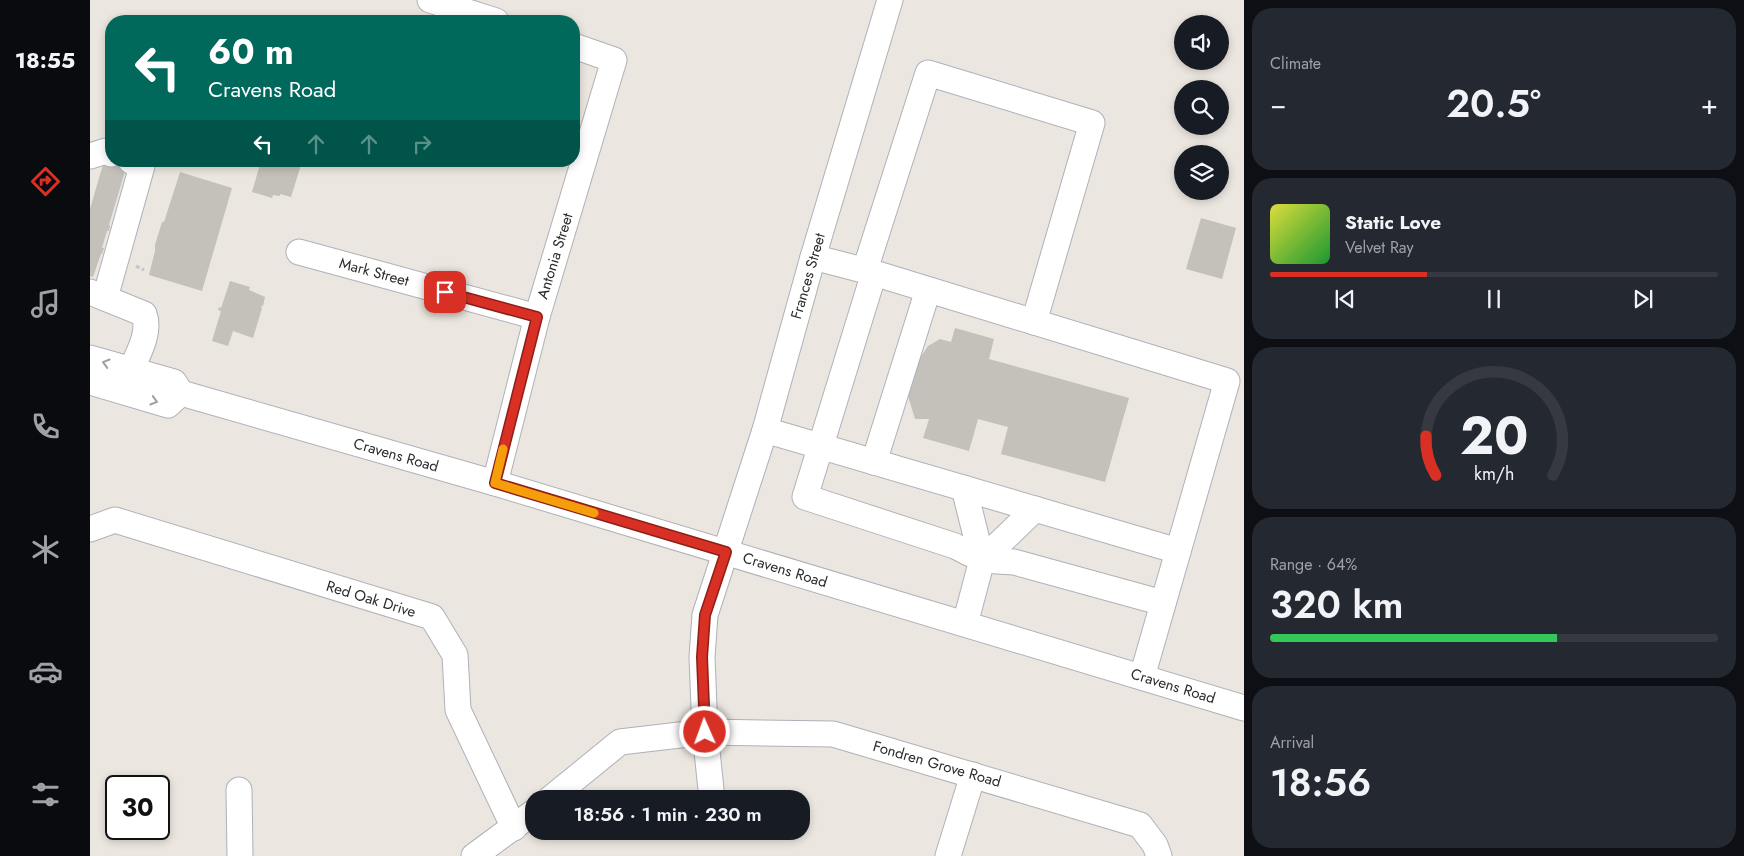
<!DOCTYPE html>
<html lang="en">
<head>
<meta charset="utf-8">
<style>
	:root { --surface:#171b24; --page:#242831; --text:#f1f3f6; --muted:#9ea1a6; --line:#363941; --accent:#d93025 }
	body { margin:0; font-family:Jost,sans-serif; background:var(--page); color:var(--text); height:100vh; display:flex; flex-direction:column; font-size:19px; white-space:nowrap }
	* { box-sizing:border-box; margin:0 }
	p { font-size:16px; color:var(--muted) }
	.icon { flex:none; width:28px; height:28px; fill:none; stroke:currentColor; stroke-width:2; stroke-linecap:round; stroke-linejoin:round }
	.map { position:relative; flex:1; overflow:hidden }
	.panel { display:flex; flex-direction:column; gap:8px; padding:8px; background:#0d0f14; width:500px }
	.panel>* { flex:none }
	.guide { position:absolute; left:15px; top:15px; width:475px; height:152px; border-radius:20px; box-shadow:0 2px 8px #0003; background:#00695c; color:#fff; overflow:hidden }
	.fabs { position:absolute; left:1084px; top:15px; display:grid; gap:10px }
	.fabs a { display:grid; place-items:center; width:55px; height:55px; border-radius:50%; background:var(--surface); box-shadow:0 2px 8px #0003; font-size:25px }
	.speed { position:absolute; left:15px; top:775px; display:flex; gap:10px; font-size:25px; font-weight:700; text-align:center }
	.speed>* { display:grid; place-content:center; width:65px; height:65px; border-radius:50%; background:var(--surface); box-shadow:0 2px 8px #0003; line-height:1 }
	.speed .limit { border:2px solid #111; border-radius:8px; background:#fff; color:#111 }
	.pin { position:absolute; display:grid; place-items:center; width:42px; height:42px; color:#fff; margin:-21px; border-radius:10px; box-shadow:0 2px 8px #0006 }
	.me { position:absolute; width:55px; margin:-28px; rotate:358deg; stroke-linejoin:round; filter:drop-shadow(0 0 4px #0008) }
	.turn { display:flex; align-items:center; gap:18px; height:105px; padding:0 20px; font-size:22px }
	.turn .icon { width:65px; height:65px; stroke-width:2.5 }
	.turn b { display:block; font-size:35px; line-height:42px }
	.lanes { display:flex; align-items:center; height:48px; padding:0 20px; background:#0003; justify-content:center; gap:25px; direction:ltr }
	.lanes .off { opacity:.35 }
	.big { font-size:38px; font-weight:600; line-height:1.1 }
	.panel .tile { flex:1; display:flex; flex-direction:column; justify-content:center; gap:8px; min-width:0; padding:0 18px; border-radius:20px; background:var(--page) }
	.panel .dial { align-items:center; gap:0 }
	.dial svg { height:130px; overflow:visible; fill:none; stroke:var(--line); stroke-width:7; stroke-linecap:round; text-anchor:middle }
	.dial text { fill:var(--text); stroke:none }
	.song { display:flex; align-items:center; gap:15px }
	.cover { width:60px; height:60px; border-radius:8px; background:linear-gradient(135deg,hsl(60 70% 55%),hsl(130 70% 35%)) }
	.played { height:5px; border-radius:2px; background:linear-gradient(90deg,var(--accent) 35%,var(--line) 35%) }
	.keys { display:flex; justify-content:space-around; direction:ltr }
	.heat { display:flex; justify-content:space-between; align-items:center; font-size:28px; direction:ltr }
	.charge { height:8px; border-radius:4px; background:linear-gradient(90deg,#34c759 64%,var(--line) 0) }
	.trip { position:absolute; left:435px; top:790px; width:285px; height:50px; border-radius:20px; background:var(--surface); box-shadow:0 2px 8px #0003; font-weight:600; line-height:50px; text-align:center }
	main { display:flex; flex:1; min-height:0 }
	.tabs { display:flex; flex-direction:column; width:90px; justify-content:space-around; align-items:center; background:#090b0e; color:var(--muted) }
	.tabs .icon { width:35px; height:35px }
	.tabs .on { color:var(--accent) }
	.tabs b { font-size:22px; color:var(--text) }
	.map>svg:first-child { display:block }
</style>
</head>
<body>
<main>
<nav class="tabs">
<b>18:55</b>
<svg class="icon on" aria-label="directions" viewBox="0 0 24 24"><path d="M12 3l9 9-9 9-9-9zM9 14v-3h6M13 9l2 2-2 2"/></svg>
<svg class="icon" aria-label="music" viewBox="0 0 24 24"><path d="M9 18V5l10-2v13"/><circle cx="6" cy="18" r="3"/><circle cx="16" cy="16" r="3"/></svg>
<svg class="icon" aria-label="phone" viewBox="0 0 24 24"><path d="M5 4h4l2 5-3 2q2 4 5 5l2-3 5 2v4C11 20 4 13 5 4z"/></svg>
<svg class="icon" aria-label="climate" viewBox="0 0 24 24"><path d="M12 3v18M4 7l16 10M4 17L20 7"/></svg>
<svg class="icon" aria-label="car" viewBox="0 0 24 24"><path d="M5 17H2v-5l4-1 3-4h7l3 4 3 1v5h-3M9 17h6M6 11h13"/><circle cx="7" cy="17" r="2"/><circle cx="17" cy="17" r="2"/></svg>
<svg class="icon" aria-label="filters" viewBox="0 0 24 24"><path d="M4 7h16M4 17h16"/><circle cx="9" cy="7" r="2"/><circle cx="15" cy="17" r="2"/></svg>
</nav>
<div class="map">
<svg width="1154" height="856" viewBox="0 0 1154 856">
	<rect width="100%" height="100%" fill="#ebe6df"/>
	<g fill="#c4c0ba">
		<path d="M14 161 36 168 19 225 20 226 19 231H17L12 248H14L12 254H11L3 277 0 276V209Z"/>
		<path d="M171 161H202V162L211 165 201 197 190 194V196L183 195 182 198 162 192Z"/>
		<path d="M90 172 142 188 112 291 59 275 65 251V245L72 222H74Z"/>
		<path d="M1111 218 1146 228 1132 279 1096 269Z"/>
		<path d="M140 281 160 287 159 290 175 297 173 306H171L172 308 163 338 143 331 138 346 122 341 131 311 128 310 129 307 131 308Z"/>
		<path d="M865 328 904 339 899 359 1039 398 1015 482 911 454 918 427 888 419 879 451 833 438 839 419H825L818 396 820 373 838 346 850 339 861 342Z"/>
	</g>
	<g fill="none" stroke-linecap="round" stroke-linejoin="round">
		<g stroke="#afb1ba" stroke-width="27">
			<g id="minor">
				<path d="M340 0 406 21"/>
				<path d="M0 156 16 151 21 154"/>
				<path d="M209 252 447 317"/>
				<path d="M723 257 784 273 1137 381 1052 677"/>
				<path d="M775 270 838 73 1002 123 944 322"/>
				<path d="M784 273 715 497 865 546 892 560 924 562 1073 603"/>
				<path d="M0 292 54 314C61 332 48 354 41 370"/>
				<path d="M15 298 52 166 41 161"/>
				<path d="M0 358 84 382 91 393 405 483 1154 708"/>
				<path d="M0 382 78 405 91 393"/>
				<path d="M675 430 1088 551"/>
				<path d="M784 462 838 290"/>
				<path d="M405 483 447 317 524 60 484 46"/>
				<path d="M874 488 892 560 875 624"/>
				<path d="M0 529 25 520 342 617 365 655 368 710 424 828"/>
				<path d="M892 560 945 509"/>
				<path d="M149 790 150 856"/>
				<path d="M460 799 530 742 615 732 743 734 1050 825 1065 845 1069 856"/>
				<path d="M622 799 615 732 612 657 615 615 675 430 723 257 800 0"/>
				<path d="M384 856 444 812"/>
				<path d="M858 856 883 775"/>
			</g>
		</g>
		<path stroke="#c4c4c4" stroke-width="3" stroke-dasharray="4 2.5" stroke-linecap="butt" d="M46 266 54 270"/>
		<use href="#minor" stroke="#fff" stroke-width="25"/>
	</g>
	<defs><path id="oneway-chevron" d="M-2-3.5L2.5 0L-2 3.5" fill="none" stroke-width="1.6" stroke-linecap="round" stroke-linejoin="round" transform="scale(1.25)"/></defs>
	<g stroke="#a0a0a0">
		<use href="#oneway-chevron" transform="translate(16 363) rotate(-164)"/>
		<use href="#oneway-chevron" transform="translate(64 401) rotate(16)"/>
	</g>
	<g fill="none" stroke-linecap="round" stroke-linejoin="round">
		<g stroke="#8d1f18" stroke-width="12">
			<path id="route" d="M355 292 447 317 405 483 636 552 615 615 612 657 615 732"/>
		</g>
		<use href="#route" stroke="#d93025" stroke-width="9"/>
		<path stroke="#f59e0b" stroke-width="9" d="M413 449 405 483 504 513"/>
	</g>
	<g text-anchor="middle" stroke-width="5" stroke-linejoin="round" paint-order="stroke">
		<g font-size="15" fill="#2b2b2b" stroke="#fff">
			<text transform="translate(465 256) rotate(-73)" y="5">Antonia Street</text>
			<text transform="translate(284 272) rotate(15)" y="5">Mark Street</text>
			<text transform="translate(718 276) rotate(-74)" y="5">Frances Street</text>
			<text transform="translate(306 455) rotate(16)" y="5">Cravens Road</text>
			<text transform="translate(695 570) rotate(17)" y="5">Cravens Road</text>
			<text transform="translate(281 599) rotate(17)" y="5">Red Oak Drive</text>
			<text transform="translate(1083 686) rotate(17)" y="5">Cravens Road</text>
			<text transform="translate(847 764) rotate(16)" y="5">Fondren Grove Road</text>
		</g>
	</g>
</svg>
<div class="fabs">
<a><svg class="icon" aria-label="sound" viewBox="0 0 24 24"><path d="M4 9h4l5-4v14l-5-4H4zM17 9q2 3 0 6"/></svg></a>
<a><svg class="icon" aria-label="search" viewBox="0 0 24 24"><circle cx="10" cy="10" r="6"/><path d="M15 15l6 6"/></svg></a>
<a><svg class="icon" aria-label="layers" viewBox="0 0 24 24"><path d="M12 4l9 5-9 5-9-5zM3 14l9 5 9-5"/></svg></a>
</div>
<div class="speed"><div class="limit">30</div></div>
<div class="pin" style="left:355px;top:292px;background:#d93025"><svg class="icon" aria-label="arrive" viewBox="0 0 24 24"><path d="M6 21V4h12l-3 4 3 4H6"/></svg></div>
<svg class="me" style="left:615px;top:732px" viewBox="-20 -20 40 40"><circle r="17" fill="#d93025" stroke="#fff" stroke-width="3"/><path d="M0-11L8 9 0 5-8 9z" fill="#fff"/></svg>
<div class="trip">18:56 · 1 min · 230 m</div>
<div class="guide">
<div class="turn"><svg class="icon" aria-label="left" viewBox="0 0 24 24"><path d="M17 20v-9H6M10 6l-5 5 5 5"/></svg><div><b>60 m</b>Cravens Road</div></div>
<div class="lanes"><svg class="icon" aria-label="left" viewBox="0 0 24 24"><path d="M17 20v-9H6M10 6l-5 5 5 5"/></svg><svg class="icon off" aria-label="ahead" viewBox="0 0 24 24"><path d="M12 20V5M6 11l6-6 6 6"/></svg><svg class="icon off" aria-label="ahead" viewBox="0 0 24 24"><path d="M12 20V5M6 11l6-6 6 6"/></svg><svg class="icon off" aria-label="right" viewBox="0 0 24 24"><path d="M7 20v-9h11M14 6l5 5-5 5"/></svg></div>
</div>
</div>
<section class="panel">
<div class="tile"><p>Climate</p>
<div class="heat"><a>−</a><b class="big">20.5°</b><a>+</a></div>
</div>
<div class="tile">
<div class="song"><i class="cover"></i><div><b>Static Love</b><p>Velvet Ray</p></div></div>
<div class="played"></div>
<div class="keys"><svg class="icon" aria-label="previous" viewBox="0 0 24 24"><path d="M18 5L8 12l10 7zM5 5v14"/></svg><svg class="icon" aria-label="pause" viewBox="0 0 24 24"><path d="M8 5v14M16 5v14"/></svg><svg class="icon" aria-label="next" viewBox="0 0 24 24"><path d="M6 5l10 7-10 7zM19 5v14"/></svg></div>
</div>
<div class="tile dial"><svg viewBox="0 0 100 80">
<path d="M14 69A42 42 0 1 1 86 69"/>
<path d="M14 69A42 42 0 0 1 8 45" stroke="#d93025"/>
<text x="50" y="56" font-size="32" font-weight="700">20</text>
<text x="50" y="72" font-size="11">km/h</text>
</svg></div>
<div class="tile"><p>Range · 64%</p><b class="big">320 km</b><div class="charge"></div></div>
<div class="tile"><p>Arrival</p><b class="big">18:56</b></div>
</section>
</main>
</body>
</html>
